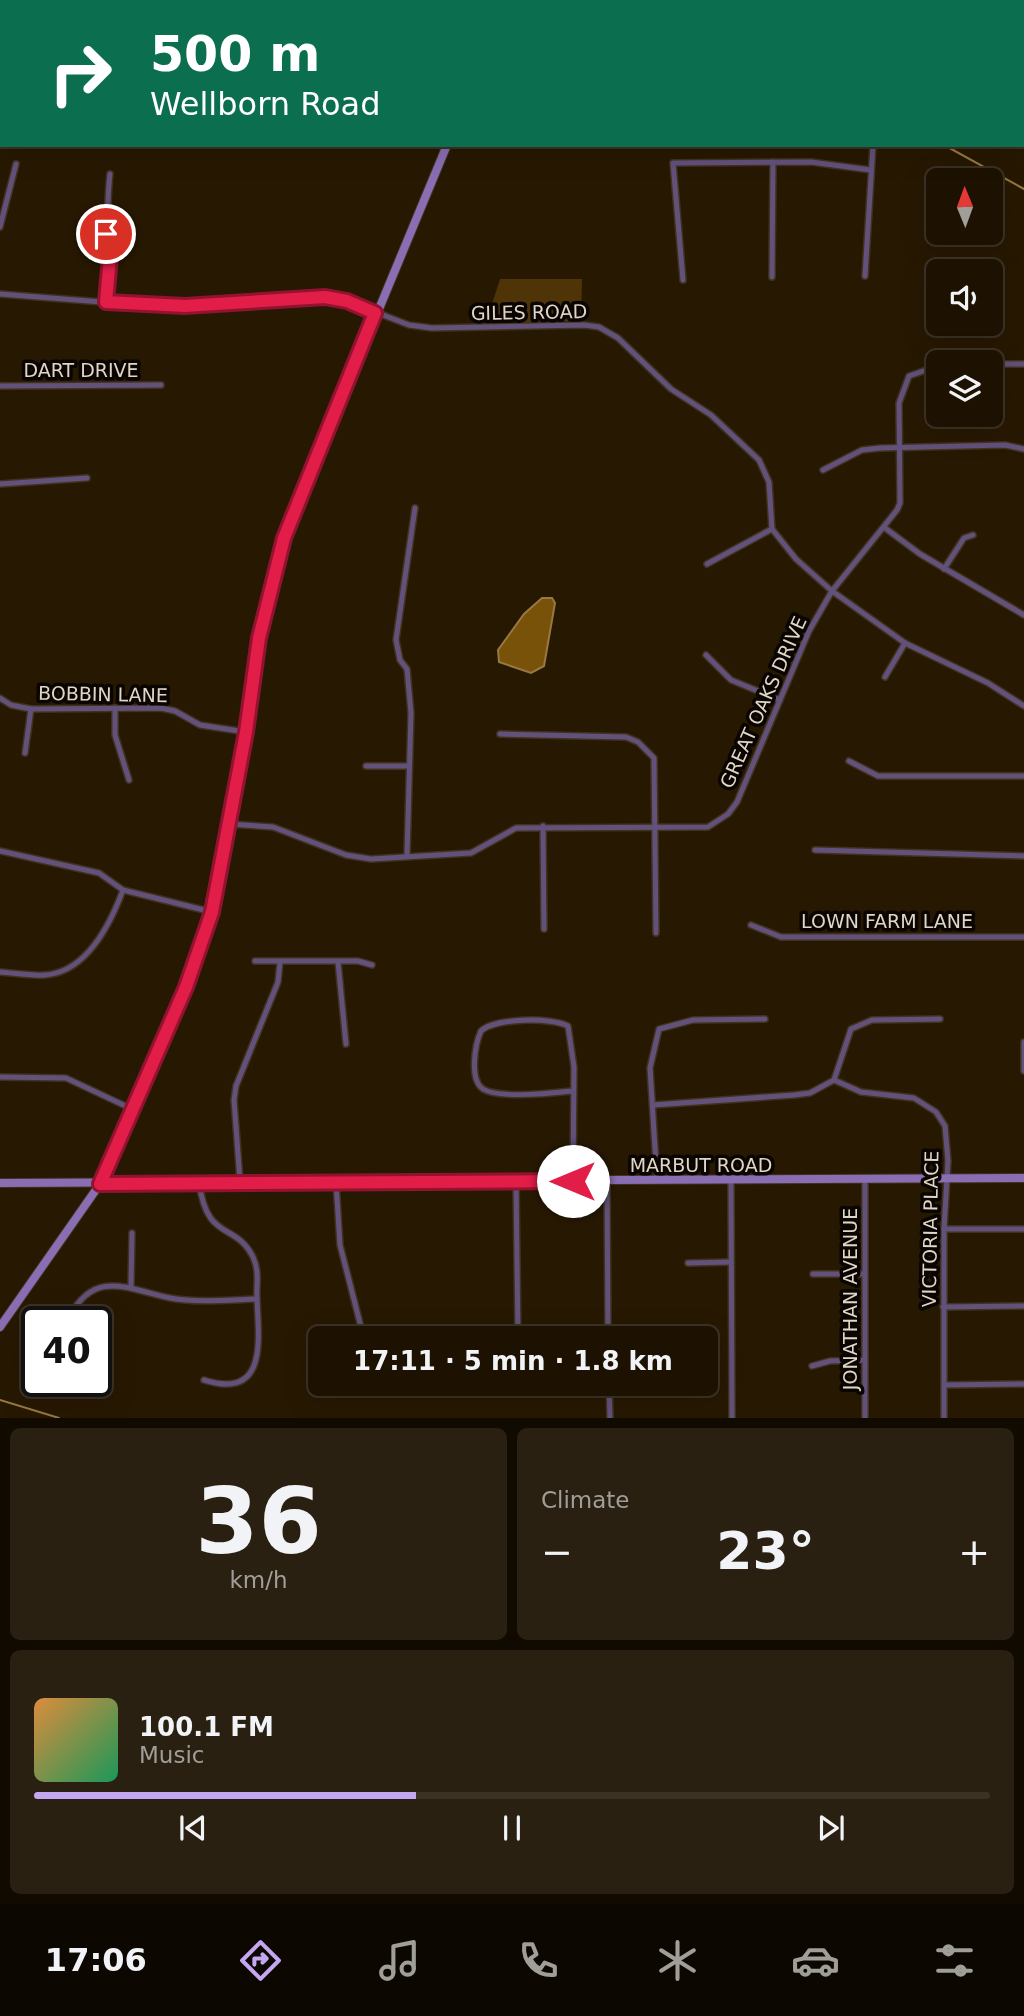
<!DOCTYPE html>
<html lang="en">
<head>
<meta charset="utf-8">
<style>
	:root { --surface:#1d1202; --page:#2a2011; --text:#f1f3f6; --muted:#a09e99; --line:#3b3224; --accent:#c4a7f1 }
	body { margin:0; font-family:"DejaVu Sans",sans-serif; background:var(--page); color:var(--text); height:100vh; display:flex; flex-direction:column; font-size:26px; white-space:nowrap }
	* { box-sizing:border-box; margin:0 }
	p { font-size:23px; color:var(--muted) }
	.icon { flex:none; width:38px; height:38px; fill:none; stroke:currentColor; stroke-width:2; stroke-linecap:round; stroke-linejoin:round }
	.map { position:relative; height:1418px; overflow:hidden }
	.panel { display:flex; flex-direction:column; gap:10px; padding:10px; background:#100a01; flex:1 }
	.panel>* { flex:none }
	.top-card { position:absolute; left:0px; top:0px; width:1026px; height:147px; box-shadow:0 7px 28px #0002,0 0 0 2px var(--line); background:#0b6e4f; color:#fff; overflow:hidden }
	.needle { width:46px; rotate:359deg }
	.tools { position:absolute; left:926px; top:168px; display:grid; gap:14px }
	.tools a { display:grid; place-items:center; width:77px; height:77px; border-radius:10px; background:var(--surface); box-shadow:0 7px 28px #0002,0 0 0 2px var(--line); font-size:35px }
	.speed { position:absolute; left:21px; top:1306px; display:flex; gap:14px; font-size:35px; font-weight:700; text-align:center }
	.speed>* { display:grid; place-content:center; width:91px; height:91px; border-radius:50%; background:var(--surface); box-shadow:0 7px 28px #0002,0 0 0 2px var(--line); line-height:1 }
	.speed .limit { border:4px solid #111; border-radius:10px; background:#fff; color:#111 }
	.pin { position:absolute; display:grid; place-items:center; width:60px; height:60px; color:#fff; margin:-30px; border:4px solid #fff; border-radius:50%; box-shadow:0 2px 7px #0007 }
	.me { position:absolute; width:77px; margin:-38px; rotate:270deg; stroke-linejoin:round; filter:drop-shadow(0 0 5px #0008) }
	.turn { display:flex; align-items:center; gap:24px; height:147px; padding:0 35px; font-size:32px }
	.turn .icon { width:91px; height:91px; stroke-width:2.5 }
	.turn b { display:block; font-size:49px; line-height:60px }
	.big { font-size:52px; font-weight:700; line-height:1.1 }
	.panel .card { flex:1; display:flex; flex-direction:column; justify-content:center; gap:10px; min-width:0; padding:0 24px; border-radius:10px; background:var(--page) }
	.panel .dial { align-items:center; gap:0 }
	.dial b { font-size:91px; line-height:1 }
	.song { display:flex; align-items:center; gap:21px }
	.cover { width:84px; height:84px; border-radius:10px; background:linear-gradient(135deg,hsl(30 70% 55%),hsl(150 70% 35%)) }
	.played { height:7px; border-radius:4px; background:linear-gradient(90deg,var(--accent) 40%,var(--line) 40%) }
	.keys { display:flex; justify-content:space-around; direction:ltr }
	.heat { display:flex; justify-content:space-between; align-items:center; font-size:38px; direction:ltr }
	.panel .tiles { flex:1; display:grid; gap:10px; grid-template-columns:1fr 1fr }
	.card:last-child { grid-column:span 2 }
	.trip { position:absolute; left:308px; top:1326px; width:410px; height:70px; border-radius:10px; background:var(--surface); box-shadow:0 7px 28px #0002,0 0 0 2px var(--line); font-weight:700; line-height:70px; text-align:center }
	.menu { display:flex; height:112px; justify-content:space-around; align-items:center; background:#0c0701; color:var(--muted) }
	.menu .icon { width:49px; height:49px }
	.menu .on { color:var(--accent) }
	.menu b { font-size:32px; color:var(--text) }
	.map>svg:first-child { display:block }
</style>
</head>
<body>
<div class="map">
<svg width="1024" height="1418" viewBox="0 0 1024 1418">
	<rect width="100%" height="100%" fill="#271802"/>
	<path fill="#4e3406" d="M500 279H582L581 321 486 323Z"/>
	<path fill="#795209" stroke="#987942" stroke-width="2" d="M542 598H552L555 603 544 666 531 673 499 662 498 650 524 614Z"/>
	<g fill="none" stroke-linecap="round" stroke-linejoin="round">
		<g stroke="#987942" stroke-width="2">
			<path d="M834 0 835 2"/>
			<path d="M944 145 1024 189"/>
			<path d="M0 1400 59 1418"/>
		</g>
		<g stroke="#41321e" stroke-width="8">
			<g id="street">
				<path d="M763 0 764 2"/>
				<path d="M922 0V2"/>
				<path d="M0 227 16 164"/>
				<path d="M865 276 873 145"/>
				<path d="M772 277 773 162"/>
				<path d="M683 280 673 163 811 162 871 170"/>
				<path d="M0 294 153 306 325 297 347 301 409 325 432 328 584 325 599 327 618 338 671 389 711 415 759 460 769 482 772 529 796 559 832 591 905 643 988 683 1024 706"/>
				<path d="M106 302C109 259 105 217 110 174"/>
				<path d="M990 364H1024"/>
				<path d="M0 386 161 385"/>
				<path d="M823 470 862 450 880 448 1005 445 1024 449"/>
				<path d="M0 484 87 478"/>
				<path d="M885 528 920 554 1024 615"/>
				<path d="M707 564 772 529"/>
				<path d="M944 569 964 538 973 535"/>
				<path d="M706 655 731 680 780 700"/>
				<path d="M885 677 905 643"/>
				<path d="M0 698 11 705 31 709 161 708 175 711 200 725 246 732"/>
				<path d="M115 708V735L129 780"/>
				<path d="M500 734 626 737 638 742 654 758 656 933"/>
				<path d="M25 753 31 709"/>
				<path d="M849 761 878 776H1024"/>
				<path d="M366 766H408"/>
				<path d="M229 824 273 827 346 855 371 859 471 853 516 828 708 827 728 814 737 802 809 631 832 591 897 510 900 503 899 403 909 376 938 366"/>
				<path d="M543 826 544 929"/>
				<path d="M815 850 1024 856"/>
				<path d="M0 851 99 873 123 890 212 912"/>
				<path d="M407 855 411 713 407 669 400 660 396 640 415 508"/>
				<path d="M751 925 781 937H1024"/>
				<path d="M255 961H358L372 965"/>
				<path d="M338 962 346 1044"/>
				<path d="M0 972C14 973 30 976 45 975 87 972 110 925 123 890"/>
				<path d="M1024 1042V1071"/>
				<path d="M0 1077 66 1078 132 1109"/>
				<path d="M834 1080 861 1092 914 1098 936 1112 945 1126 948 1161 944 1229V1418"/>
				<path d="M572 1091C554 1093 499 1099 483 1089 469 1080 475 1044 481 1031 494 1018 552 1017 568 1026L574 1067 573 1181"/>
				<path d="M653 1105 794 1095 810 1093 834 1080 851 1029 872 1020 940 1019"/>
				<path d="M657 1180 650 1068 659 1029 693 1020 765 1019"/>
				<path d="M240 1181 234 1100 236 1086 278 982 280 962"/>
				<path d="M516 1181 518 1339"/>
				<path d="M607 1181 608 1339"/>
				<path d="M731 1181 732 1418"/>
				<path d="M199 1182C207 1243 235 1221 253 1257 260 1272 256 1284 257 1300 259 1342 267 1400 204 1380"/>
				<path d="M336 1182 340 1245 361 1327V1339"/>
				<path d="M944 1229H1024"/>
				<path d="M688 1263 731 1262"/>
				<path d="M813 1274H865"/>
				<path d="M131 1286 132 1233"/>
				<path d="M943 1307 1024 1306"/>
				<path d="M70 1316C95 1268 130 1290 170 1298 198 1303 228 1300 257 1299"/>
				<path d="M635 1339 651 1338"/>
				<path d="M812 1366 830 1361 865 1360"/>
				<path d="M609 1384 610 1418"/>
				<path d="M944 1385 1024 1384"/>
				<path d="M346 1389 348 1384"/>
				<path d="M865 1418V1180"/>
			</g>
		</g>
		<g stroke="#41321e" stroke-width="10">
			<g id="secondary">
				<path d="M499 2 500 0"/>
				<path d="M0 1183 1024 1178"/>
				<path d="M0 1327 100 1184 186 987 212 912 246 732 259 638 284 538 447 145"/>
			</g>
		</g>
		<use href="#street" stroke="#62517b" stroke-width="5"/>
		<use href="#secondary" stroke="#8a6eb3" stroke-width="8"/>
	</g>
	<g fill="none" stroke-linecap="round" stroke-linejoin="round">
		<g stroke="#92132f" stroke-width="18">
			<path id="route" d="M106 234 110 256 106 302 185 306 325 297 347 301 375 313 284 538 259 638 246 732 212 912 186 987 100 1184 573 1181"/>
		</g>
		<use href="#route" stroke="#e11d48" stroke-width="12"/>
	</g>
	<g text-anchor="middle" stroke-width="7" stroke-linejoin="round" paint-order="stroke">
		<g font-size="19" fill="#dfd5c8" stroke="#0a0501">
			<text transform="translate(529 312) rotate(-1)" y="7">GILES ROAD</text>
			<text x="81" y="377">DART DRIVE</text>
			<text transform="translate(103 694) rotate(1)" y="7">BOBBIN LANE</text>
			<text transform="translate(763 702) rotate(-66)" y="7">GREAT OAKS DRIVE</text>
			<text x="887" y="928">LOWN FARM LANE</text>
			<text x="701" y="1172">MARBUT ROAD</text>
			<text transform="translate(930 1229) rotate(-89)" y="7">VICTORIA PLACE</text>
			<text transform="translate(850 1299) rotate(-90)" y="7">JONATHAN AVENUE</text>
		</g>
	</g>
</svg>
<div class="tools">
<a><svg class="needle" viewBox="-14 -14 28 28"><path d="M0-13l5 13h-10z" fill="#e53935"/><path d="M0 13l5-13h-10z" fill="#a09e99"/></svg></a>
<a><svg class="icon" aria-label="sound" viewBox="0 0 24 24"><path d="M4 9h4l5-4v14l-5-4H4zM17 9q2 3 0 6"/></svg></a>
<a><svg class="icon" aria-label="layers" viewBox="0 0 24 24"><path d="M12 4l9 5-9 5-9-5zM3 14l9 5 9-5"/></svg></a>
</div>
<div class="speed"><div class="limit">40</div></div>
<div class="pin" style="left:106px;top:234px;background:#d93025"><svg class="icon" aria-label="arrive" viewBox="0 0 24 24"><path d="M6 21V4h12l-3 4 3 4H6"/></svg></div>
<svg class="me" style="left:573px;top:1181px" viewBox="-20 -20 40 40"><circle r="19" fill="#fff"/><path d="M0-13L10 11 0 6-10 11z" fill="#e11d48"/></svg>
<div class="trip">17:11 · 5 min · 1.8 km</div>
<div class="top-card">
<div class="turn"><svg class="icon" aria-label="right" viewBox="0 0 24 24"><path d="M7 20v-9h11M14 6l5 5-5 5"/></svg><div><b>500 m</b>Wellborn Road</div></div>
</div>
</div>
<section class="panel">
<div class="tiles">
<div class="card dial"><b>36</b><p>km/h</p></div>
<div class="card"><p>Climate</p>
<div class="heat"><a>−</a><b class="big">23°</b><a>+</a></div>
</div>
<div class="card">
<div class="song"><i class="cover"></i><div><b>100.1 FM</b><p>Music</p></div></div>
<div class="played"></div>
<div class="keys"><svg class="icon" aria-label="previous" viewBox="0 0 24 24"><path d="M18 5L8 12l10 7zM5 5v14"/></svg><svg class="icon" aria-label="pause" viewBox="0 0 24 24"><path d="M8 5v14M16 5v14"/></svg><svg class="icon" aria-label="next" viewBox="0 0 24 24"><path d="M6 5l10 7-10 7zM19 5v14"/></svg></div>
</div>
</div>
</section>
<nav class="menu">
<b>17:06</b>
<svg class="icon on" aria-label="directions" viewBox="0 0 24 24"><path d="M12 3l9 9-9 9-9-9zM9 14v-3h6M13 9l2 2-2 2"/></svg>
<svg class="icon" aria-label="music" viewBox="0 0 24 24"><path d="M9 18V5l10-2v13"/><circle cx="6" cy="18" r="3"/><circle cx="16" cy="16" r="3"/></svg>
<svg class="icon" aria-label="phone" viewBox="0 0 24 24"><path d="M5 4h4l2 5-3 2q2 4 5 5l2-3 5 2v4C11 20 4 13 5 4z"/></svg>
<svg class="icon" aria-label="climate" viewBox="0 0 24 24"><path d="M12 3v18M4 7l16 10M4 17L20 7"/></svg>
<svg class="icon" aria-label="car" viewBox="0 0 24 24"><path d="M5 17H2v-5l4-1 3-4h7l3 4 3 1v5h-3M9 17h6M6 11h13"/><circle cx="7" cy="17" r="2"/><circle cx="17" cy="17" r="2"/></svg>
<svg class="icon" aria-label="filters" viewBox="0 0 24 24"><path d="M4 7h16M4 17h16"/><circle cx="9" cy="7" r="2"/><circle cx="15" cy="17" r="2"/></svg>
</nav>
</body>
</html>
